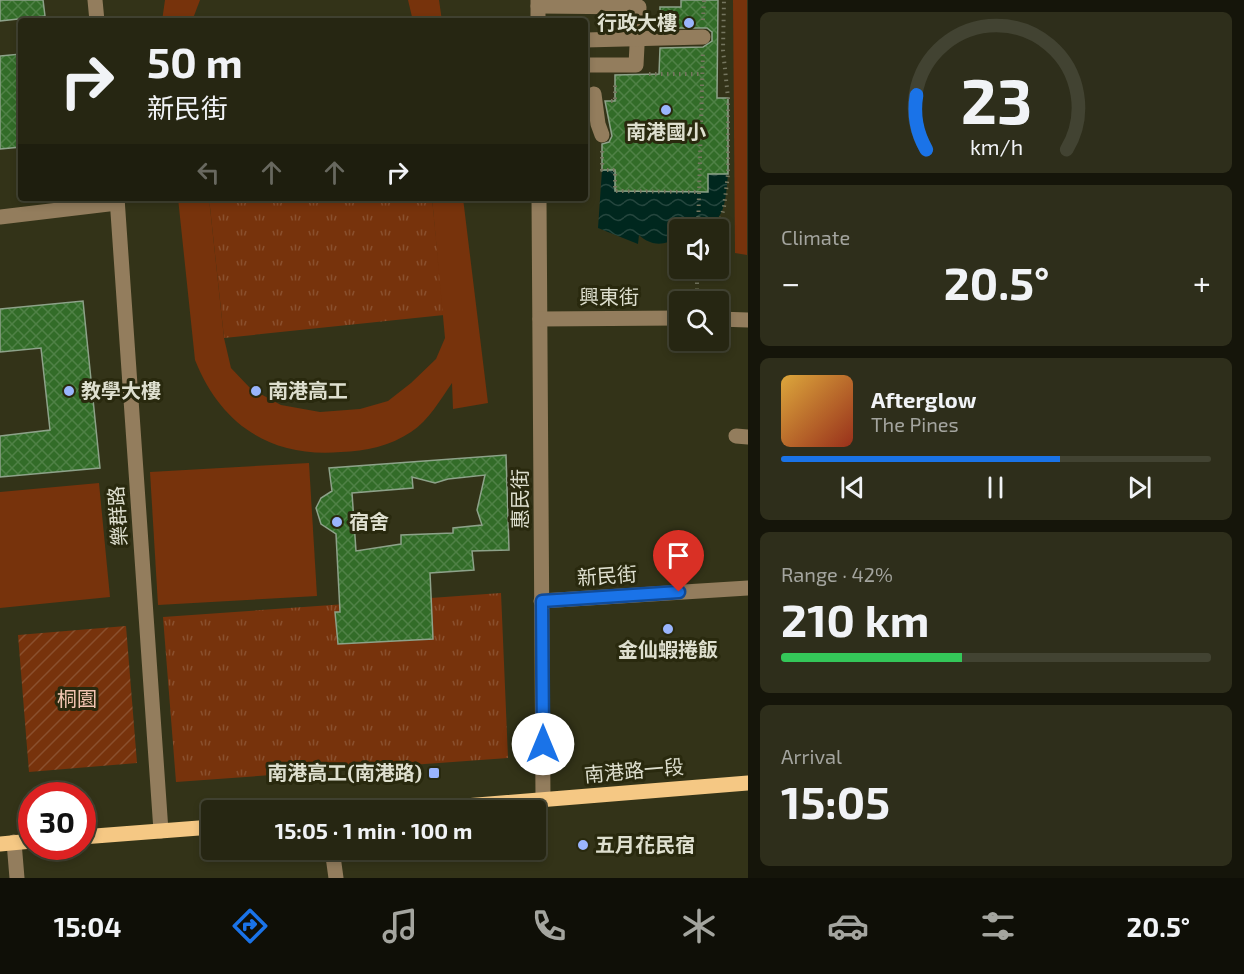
<!DOCTYPE html>
<html lang="en">
<head>
<meta charset="utf-8">
<style>
	:root { --surface:#262612; --page:#2e2e1b; --text:#f1f3f6; --muted:#a4a59f; --line:#424332; --accent:#1a73e8 }
	body { margin:0; font-family:"Exo 2","Noto Sans TC",sans-serif; background:var(--page); color:var(--text); height:100vh; display:flex; flex-direction:column; font-size:22px; white-space:nowrap }
	* { box-sizing:border-box; margin:0 }
	p { font-size:20px; color:var(--muted) }
	.icon { flex:none; width:33px; height:33px; fill:none; stroke:currentColor; stroke-width:2; stroke-linecap:round; stroke-linejoin:round }
	.map { position:relative; flex:1; overflow:hidden }
	.sheet { display:flex; flex-direction:column; gap:12px; padding:12px; background:#15150a; width:496px }
	.sheet>* { flex:none }
	.top-card { position:absolute; left:18px; top:18px; width:570px; height:183px; border-radius:6px; box-shadow:0 3px 9px #0003,0 0 0 2px var(--line); background:#262612; color:var(--text); overflow:hidden }
	.buttons { position:absolute; left:669px; top:219px; display:grid; gap:12px }
	.buttons a { display:grid; place-items:center; width:60px; height:60px; border-radius:6px; background:var(--surface); box-shadow:0 3px 9px #0003,0 0 0 2px var(--line); font-size:30px }
	.speed { position:absolute; left:18px; top:782px; display:flex; gap:12px; font-size:30px; font-weight:700; text-align:center }
	.speed>* { display:grid; place-content:center; width:78px; height:78px; border-radius:50%; background:var(--surface); box-shadow:0 3px 9px #0003,0 0 0 2px var(--line); line-height:1 }
	.speed .limit { border:9px solid #d22; background:#fff; color:#111 }
	.pin { position:absolute; display:grid; place-items:center; width:51px; height:51px; color:#fff; margin:-62px -26px; border-radius:50% 50% 50% 0; rotate:-45deg; box-shadow:0 0 6px #0007 }
	.pin .icon { rotate:45deg }
	.me { position:absolute; width:66px; margin:-33px; rotate:0deg; stroke-linejoin:round; filter:drop-shadow(0 0 4px #0008) }
	.turn { display:flex; align-items:center; gap:21px; height:126px; padding:0 30px; font-size:27px }
	.turn .icon { width:78px; height:78px; stroke-width:2.5 }
	.turn b { display:block; font-size:42px; line-height:51px }
	.lanes { display:flex; align-items:center; height:57px; padding:0 30px; background:#0003; justify-content:center; gap:30px; direction:ltr }
	.lanes .off { opacity:.35 }
	.big { font-size:45px; font-weight:700; line-height:1.1 }
	.sheet .widget { flex:1; display:flex; flex-direction:column; justify-content:center; gap:9px; min-width:0; padding:0 21px; border-radius:9px; background:var(--page) }
	.sheet .dial { align-items:center; gap:0 }
	.dial svg { height:156px; overflow:visible; fill:none; stroke:var(--line); stroke-width:7; stroke-linecap:round; text-anchor:middle }
	.dial text { fill:var(--text); stroke:none }
	.song { display:flex; align-items:center; gap:18px }
	.cover { width:72px; height:72px; border-radius:9px; background:linear-gradient(135deg,hsl(40 70% 55%),hsl(10 70% 35%)) }
	.played { height:6px; border-radius:3px; background:linear-gradient(90deg,var(--accent) 65%,var(--line) 65%) }
	.keys { display:flex; justify-content:space-around; direction:ltr }
	.heat { display:flex; justify-content:space-between; align-items:center; font-size:33px; direction:ltr }
	.charge { height:9px; border-radius:4px; background:linear-gradient(90deg,#34c759 42%,var(--line) 0) }
	.trip { position:absolute; left:201px; top:800px; width:345px; height:60px; border-radius:6px; background:var(--surface); box-shadow:0 3px 9px #0003,0 0 0 2px var(--line); font-weight:700; line-height:60px; text-align:center }
	.tab-bar { display:flex; height:96px; justify-content:space-around; align-items:center; background:#0f0f07; color:var(--muted) }
	.tab-bar .icon { width:42px; height:42px }
	.tab-bar .selected { color:var(--accent) }
	.tab-bar b { font-size:27px; color:var(--text) }
	main { display:flex; flex:1; min-height:0 }
	.map>svg:first-child { display:block }
</style>
</head>
<body>
<main>
<div class="map">
<svg width="748" height="878" viewBox="0 0 748 878">
	<defs>
		<pattern id="grass-tufts" width="24" height="20" patternUnits="userSpaceOnUse" patternTransform="scale(1.5)"><rect width="24" height="20" fill="#77330c"/><path d="M3 7l-1-3M5 7V3M7 7l1-3M15 17l-1-3M17 17v-4M19 17l1-3" fill="none" stroke="#8a502e"/></pattern>
		<pattern id="garden-furrows" width="10" height="10" patternUnits="userSpaceOnUse" patternTransform="scale(1.5)"><rect width="10" height="10" fill="#77330c"/><path d="M-1 1l2-2M0 10L10 0M9 11l2-2" fill="none" stroke="#8a502e"/></pattern>
		<pattern id="water-waves" width="16" height="10" patternUnits="userSpaceOnUse" patternTransform="scale(1.5)"><rect width="16" height="10" fill="#00271e"/><path d="M0 5q4-4 8 0t8 0" fill="none" stroke="#25463e"/></pattern>
		<pattern id="building-cross-hatch" width="8" height="8" patternUnits="userSpaceOnUse" patternTransform="scale(1.5)"><rect width="8" height="8" fill="#326c28"/><path d="M0 0l8 8M0 8l8-8" fill="none" stroke="#4f8146"/></pattern>
	</defs>
	<rect width="100%" height="100%" fill="#333318"/>
	<g fill="url(#grass-tufts)">
		<path d="M209 198H432L444 315 224 338Z"/>
		<path d="M501 593 508 758 176 782 163 617Z"/>
	</g>
	<path fill="url(#garden-furrows)" d="M126 626 137 763 29 772 18 635Z"/>
	<g fill="#77330c">
		<path d="M165 0H200L192 21H162Z"/>
		<path d="M408 0H439L442 21H413Z"/>
		<path d="M733 0H747V255L735 253Z"/>
		<path d="M178 198H209L224 338 231 368 251 389 281 405 320 412 360 409 388 401 411 383 436 359 445 338 432 198H463L488 403 453 409 452 383C440 400 429 420 411 432 390 446 366 451 341 452 271 458 221 425 195 360Z"/>
		<path d="M309 463 317 596 158 605 150 472Z"/>
		<path d="M99 483 110 597 0 608V492Z"/>
	</g>
	<path fill="url(#water-waves)" d="M602 170H615L616 191 708 192V174H728C725 204 726 232 686 225L685 229 680 230 679 238C664 245 652 247 639 235L638 244 598 228Z"/>
	<g fill="url(#building-cross-hatch)" stroke="#8da289" stroke-width="1.5" fill-rule="evenodd">
		<path d="M0 0H43L45 16 0 21Z"/>
		<path d="M681 0H718L717 98H728V174H708V192L615 191V170H602V144L609 142 612 136 605 101H615V75L659 74 660 48 703 47 712 41V32L707 28H660V7H681Z"/>
		<path d="M21 54V147L0 149V56Z"/>
		<path d="M83 301 100 468 0 477V436L50 430 41 348 0 352V309Z"/>
		<path d="M506 455 509 550 472 551 474 570 430 573 433 639 338 644 335 612H340L336 534 321 524 316 508 321 498 332 491 329 468ZM485 475 477 510 482 525 453 528V533L401 535V544L356 551 352 493 413 488 412 477 435 483 448 479Z"/>
	</g>
	<g fill="none" stroke-linecap="round" stroke-linejoin="round">
		<g stroke="#75765f" stroke-width="4" stroke-dasharray="1.5 4.5" stroke-linecap="butt">
			<path d="M703 20 704 0"/>
			<path d="M649 74H703"/>
			<path d="M611 101H615V82"/>
			<path d="M602 151V170H615V191L699 192"/>
			<path d="M698 230 703 52"/>
			<path d="M718 230 724 207 728 174V98L723 50 724 0"/>
			<path d="M697 302V268"/>
		</g>
		<g stroke="#937d5d" stroke-width="15">
			<path d="M95 0 97 21"/>
			<path d="M538 0V21"/>
			<path d="M538 6 639 7 636 65H585"/>
			<path d="M585 40 703 37"/>
			<path d="M594 94 598 124 602 135"/>
			<path d="M117 198 161 831"/>
			<path d="M539 198 543 799"/>
			<path d="M0 217 117 203"/>
			<path d="M540 319 680 318"/>
			<path d="M718 319 748 320"/>
			<path d="M736 436 748 437"/>
			<path d="M541 601 748 588"/>
			<path d="M14 842 17 878"/>
			<path d="M332 849 336 878"/>
		</g>
		<g stroke="#f5c884" stroke-width="15">
			<path d="M416 810 748 783"/>
			<path d="M82 837 212 827"/>
			<path d="M0 844 32 841"/>
		</g>
	</g>
	<g fill="none" stroke-linecap="round" stroke-linejoin="round">
		<g stroke="#114b97" stroke-width="15">
			<path id="route" d="M543 744 542 601 679 592"/>
		</g>
		<use href="#route" stroke="#1a73e8" stroke-width="10"/>
	</g>
	<g fill="#9ab5fd" stroke="#29290e" stroke-width="2">
		<circle cx="689" cy="23" r="6"/>
		<circle cx="666" cy="110" r="6"/>
		<circle cx="69" cy="391" r="6"/>
		<circle cx="256" cy="391" r="6"/>
		<circle cx="337" cy="522" r="6"/>
		<circle cx="668" cy="629" r="6"/>
		<rect x="428" y="767" width="12" height="12" rx="3"/>
		<circle cx="583" cy="845" r="6"/>
	</g>
	<g text-anchor="middle" stroke-width="6" stroke-linejoin="round" paint-order="stroke">
		<g font-size="20" font-weight="bold" fill="#dedfcf" stroke="#29290e" text-anchor="start">
			<text x="677" y="30" text-anchor="end">行政大樓</text>
			<text x="666" y="139" text-anchor="middle">南港國小</text>
			<text x="81" y="398">教學大樓</text>
			<text x="268" y="398">南港高工</text>
			<text x="349" y="529">宿舍</text>
			<text x="668" y="657" text-anchor="middle">金仙蝦捲飯</text>
			<text x="422" y="780" text-anchor="end">南港高工(南港路)</text>
			<text x="595" y="852">五月花民宿</text>
		</g>
		<g font-size="20" fill="#dedfcf" stroke="#29290e">
			<text x="609" y="304">興東街</text>
			<text transform="translate(520 499) rotate(-90)" y="7">惠民街</text>
			<text transform="translate(118 516) rotate(-94)" y="7">樂群路</text>
			<text transform="translate(607 576) rotate(-4)" y="7">新民街</text>
			<text transform="translate(634 771) rotate(-5)" y="7">南港路一段</text>
		</g>
		<g font-size="20" fill="#f2c5b1" stroke="#29290e">
			<text x="77" y="706">桐園</text>
		</g>
	</g>
</svg>
<div class="buttons">
<a><svg class="icon" aria-label="sound" viewBox="0 0 24 24"><path d="M4 9h4l5-4v14l-5-4H4zM17 9q2 3 0 6"/></svg></a>
<a><svg class="icon" aria-label="search" viewBox="0 0 24 24"><circle cx="10" cy="10" r="6"/><path d="M15 15l6 6"/></svg></a>
</div>
<div class="speed"><div class="limit">30</div></div>
<div class="pin" style="left:679px;top:592px;background:#d93025"><svg class="icon" aria-label="arrive" viewBox="0 0 24 24"><path d="M6 21V4h12l-3 4 3 4H6"/></svg></div>
<svg class="me" style="left:543px;top:744px" viewBox="-20 -20 40 40"><circle r="19" fill="#fff"/><path d="M0-13L10 11 0 6-10 11z" fill="#1a73e8"/></svg>
<div class="trip">15:05 · 1 min · 100 m</div>
<div class="top-card">
<div class="turn"><svg class="icon" aria-label="right" viewBox="0 0 24 24"><path d="M7 20v-9h11M14 6l5 5-5 5"/></svg><div><b>50 m</b>新民街</div></div>
<div class="lanes"><svg class="icon off" aria-label="left" viewBox="0 0 24 24"><path d="M17 20v-9H6M10 6l-5 5 5 5"/></svg><svg class="icon off" aria-label="ahead" viewBox="0 0 24 24"><path d="M12 20V5M6 11l6-6 6 6"/></svg><svg class="icon off" aria-label="ahead" viewBox="0 0 24 24"><path d="M12 20V5M6 11l6-6 6 6"/></svg><svg class="icon" aria-label="right" viewBox="0 0 24 24"><path d="M7 20v-9h11M14 6l5 5-5 5"/></svg></div>
</div>
</div>
<section class="sheet">
<div class="widget dial"><svg viewBox="0 0 100 80">
<path d="M14 69A42 42 0 1 1 86 69"/>
<path d="M14 69A42 42 0 0 1 9 41" stroke="#1a73e8"/>
<text x="50" y="56" font-size="32" font-weight="700">23</text>
<text x="50" y="72" font-size="11">km/h</text>
</svg></div>
<div class="widget"><p>Climate</p>
<div class="heat"><a>−</a><b class="big">20.5°</b><a>+</a></div>
</div>
<div class="widget">
<div class="song"><i class="cover"></i><div><b>Afterglow</b><p>The Pines</p></div></div>
<div class="played"></div>
<div class="keys"><svg class="icon" aria-label="previous" viewBox="0 0 24 24"><path d="M18 5L8 12l10 7zM5 5v14"/></svg><svg class="icon" aria-label="pause" viewBox="0 0 24 24"><path d="M8 5v14M16 5v14"/></svg><svg class="icon" aria-label="next" viewBox="0 0 24 24"><path d="M6 5l10 7-10 7zM19 5v14"/></svg></div>
</div>
<div class="widget"><p>Range · 42%</p><b class="big">210 km</b><div class="charge"></div></div>
<div class="widget"><p>Arrival</p><b class="big">15:05</b></div>
</section>
</main>
<nav class="tab-bar">
<b>15:04</b>
<svg class="icon selected" aria-label="directions" viewBox="0 0 24 24"><path d="M12 3l9 9-9 9-9-9zM9 14v-3h6M13 9l2 2-2 2"/></svg>
<svg class="icon" aria-label="music" viewBox="0 0 24 24"><path d="M9 18V5l10-2v13"/><circle cx="6" cy="18" r="3"/><circle cx="16" cy="16" r="3"/></svg>
<svg class="icon" aria-label="phone" viewBox="0 0 24 24"><path d="M5 4h4l2 5-3 2q2 4 5 5l2-3 5 2v4C11 20 4 13 5 4z"/></svg>
<svg class="icon" aria-label="climate" viewBox="0 0 24 24"><path d="M12 3v18M4 7l16 10M4 17L20 7"/></svg>
<svg class="icon" aria-label="car" viewBox="0 0 24 24"><path d="M5 17H2v-5l4-1 3-4h7l3 4 3 1v5h-3M9 17h6M6 11h13"/><circle cx="7" cy="17" r="2"/><circle cx="17" cy="17" r="2"/></svg>
<svg class="icon" aria-label="filters" viewBox="0 0 24 24"><path d="M4 7h16M4 17h16"/><circle cx="9" cy="7" r="2"/><circle cx="15" cy="17" r="2"/></svg>
<b>20.5°</b>
</nav>
</body>
</html>
